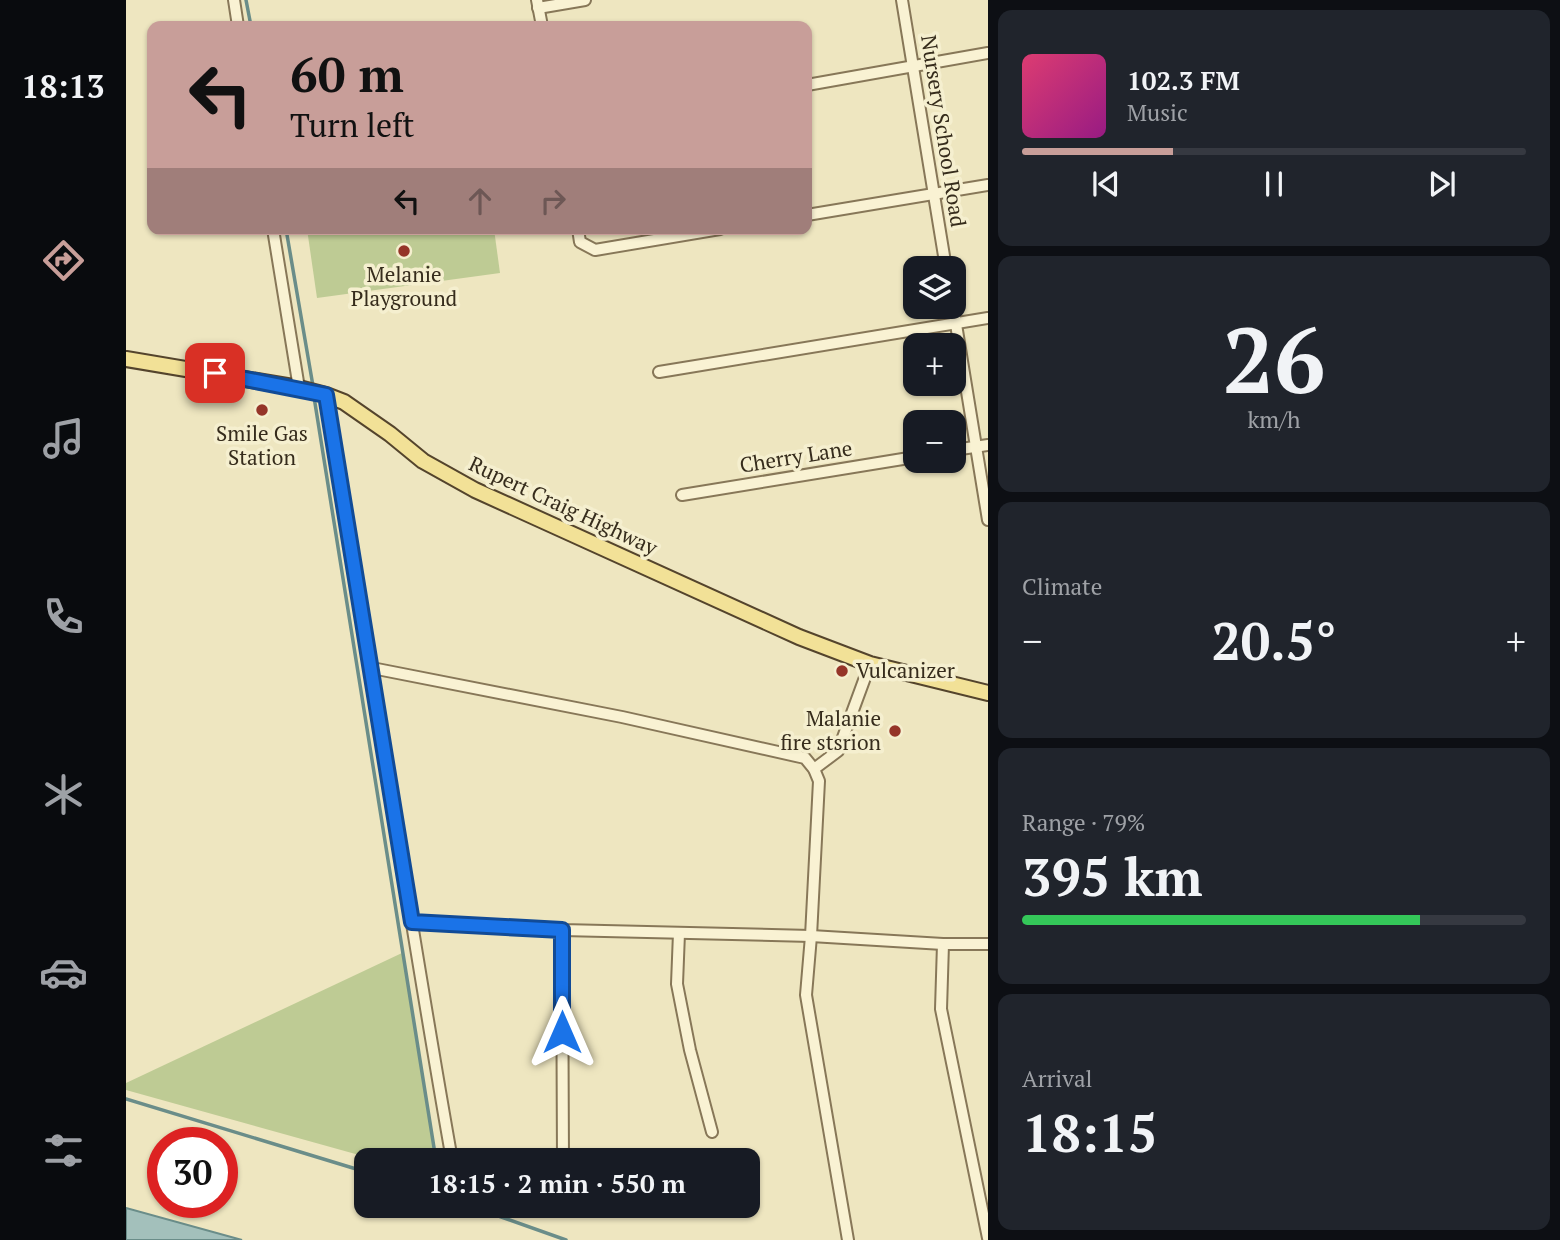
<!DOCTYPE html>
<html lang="en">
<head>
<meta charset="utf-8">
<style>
	:root { --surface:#171b24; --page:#20242c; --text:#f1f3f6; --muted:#9ea1a6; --line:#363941; --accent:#c89e99 }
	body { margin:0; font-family:"PT Serif",serif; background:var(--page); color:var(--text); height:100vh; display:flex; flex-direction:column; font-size:26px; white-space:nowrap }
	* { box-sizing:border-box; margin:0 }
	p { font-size:23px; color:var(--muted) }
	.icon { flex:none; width:38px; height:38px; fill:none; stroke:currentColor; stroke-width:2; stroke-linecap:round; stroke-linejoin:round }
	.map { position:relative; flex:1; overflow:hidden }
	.details { display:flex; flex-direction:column; gap:10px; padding:10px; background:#0d0f14; width:572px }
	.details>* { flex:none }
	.banner { position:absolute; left:21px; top:21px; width:665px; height:214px; border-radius:14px; box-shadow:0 2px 5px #0004; background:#c89e99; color:#111; overflow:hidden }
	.controls { position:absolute; left:777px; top:256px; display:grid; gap:14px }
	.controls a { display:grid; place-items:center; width:63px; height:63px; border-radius:14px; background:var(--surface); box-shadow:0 2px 5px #0004; font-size:35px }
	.speed { position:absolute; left:21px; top:1127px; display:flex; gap:14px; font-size:35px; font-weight:700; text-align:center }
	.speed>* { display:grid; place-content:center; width:91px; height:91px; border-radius:50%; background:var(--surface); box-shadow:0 2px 5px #0004; line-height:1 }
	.speed .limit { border:10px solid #d22; background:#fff; color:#111 }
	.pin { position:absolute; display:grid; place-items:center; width:60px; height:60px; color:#fff; margin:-30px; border-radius:14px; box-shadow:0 4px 10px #0006 }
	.me { position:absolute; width:77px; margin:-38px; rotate:0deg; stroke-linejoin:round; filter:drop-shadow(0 0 5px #0008) }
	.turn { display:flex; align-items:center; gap:24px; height:147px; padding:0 28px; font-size:32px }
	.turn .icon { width:91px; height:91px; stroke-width:2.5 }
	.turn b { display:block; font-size:49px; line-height:60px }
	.lanes { display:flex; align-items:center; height:66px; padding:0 28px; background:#0003; justify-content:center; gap:35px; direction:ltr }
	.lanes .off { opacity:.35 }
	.big { font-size:52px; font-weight:700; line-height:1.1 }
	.details .card { flex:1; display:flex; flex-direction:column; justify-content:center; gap:10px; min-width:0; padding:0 24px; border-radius:14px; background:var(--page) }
	.details .dial { align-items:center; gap:0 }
	.dial b { font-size:91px; line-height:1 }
	.song { display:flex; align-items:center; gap:21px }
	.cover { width:84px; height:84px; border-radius:10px; background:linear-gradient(135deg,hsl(340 70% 55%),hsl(310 70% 35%)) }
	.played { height:7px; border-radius:4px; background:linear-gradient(90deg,var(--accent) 30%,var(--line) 30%) }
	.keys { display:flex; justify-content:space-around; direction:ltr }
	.heat { display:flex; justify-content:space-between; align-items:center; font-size:38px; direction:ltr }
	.charge { height:10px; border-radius:5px; background:linear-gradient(90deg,#34c759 79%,var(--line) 0) }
	.trip { position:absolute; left:228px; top:1148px; width:406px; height:70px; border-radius:14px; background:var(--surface); box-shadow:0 2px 5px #0004; font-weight:700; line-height:70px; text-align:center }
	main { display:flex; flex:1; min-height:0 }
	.menu { display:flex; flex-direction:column; width:126px; justify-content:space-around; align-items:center; background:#090b0e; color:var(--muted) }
	.menu .icon { width:49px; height:49px }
	.menu .selected { color:var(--accent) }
	.menu b { font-size:32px; color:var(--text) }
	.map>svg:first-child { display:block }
</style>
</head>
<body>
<main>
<nav class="menu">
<b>18:13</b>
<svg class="icon selected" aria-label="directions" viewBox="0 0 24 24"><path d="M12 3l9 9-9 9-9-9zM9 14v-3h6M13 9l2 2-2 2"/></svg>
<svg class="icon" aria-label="music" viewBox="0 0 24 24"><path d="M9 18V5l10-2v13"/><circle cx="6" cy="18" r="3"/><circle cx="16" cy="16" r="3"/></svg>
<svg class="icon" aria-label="phone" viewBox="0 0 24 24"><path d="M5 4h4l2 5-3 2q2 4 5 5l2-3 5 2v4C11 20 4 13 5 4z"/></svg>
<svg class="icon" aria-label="climate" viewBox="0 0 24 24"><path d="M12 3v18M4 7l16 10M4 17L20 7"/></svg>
<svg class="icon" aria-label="car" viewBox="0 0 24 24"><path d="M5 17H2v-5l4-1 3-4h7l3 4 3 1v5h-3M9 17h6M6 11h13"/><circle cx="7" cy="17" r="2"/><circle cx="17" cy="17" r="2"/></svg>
<svg class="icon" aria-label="filters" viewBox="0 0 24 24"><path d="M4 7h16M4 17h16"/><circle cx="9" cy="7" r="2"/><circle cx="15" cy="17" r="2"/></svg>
</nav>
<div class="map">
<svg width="862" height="1240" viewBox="0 0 862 1240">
	<rect width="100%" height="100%" fill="#eee6c0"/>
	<g fill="#becb94">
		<path d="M181 229H368L374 273 191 298Z"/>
		<path d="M276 953 311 1160H251L0 1090V1083Z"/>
	</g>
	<path fill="#a3c0bb" stroke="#6a8d89" stroke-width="2" d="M0 1208 116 1240H0Z"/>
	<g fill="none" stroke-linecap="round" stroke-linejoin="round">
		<g stroke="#6a8d89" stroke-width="3.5">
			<path d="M120 0 125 26"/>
			<path d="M160 229 187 386"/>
			<path d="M188 397 310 1160"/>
			<path d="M0 1099 240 1172"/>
			<path d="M344 1206 440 1240"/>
		</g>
		<g stroke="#877758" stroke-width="14">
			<g id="minor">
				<path d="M108 0 112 26"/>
				<path d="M411 0 416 26"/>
				<path d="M776 0 820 268"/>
				<path d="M412 8 459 0"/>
				<path d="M681 85 862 53"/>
				<path d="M681 215 862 185"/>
				<path d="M147 229 173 388"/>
				<path d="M452 229 454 242 469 250 594 229"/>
				<path d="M827 306 862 520"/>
				<path d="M533 372 862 318"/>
				<path d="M200 395C243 650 281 906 326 1160"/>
				<path d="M828 450 862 445"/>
				<path d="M556 495 789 457"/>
				<path d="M246 668 496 717 679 758 688 769 693 781 685 936 680 995 722 1240"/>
				<path d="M688 769 712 751 744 664"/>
				<path d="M286 922 436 930 685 936 817 944H862"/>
				<path d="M436 930 437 1160"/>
				<path d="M553 933 551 984 564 1050 586 1132"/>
				<path d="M817 944 815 1009 862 1238"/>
			</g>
		</g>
		<g stroke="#54442c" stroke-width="18">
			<path id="major" d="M0 359 173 388 200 395 218 402 264 434 297 461 349 490 673 637 744 664 862 693"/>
		</g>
		<use href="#minor" stroke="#f9f2d3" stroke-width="10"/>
		<use href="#major" stroke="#f2e197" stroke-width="14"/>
	</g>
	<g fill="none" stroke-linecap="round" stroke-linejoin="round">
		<g stroke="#114b97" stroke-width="18">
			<path id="route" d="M89 373 200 395 286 922 436 930V1032"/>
		</g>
		<use href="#route" stroke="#1a73e8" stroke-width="12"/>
	</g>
	<g fill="#953528" stroke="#f5efcf" stroke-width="2.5">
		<circle cx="278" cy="251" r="7"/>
		<circle cx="136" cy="410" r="7"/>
		<circle cx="716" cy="671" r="7"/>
		<circle cx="769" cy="731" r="7"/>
	</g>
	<g text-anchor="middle" stroke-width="7" stroke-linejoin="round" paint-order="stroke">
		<g font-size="21" fill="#362c1c" stroke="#f5efcf">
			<text transform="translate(817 131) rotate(81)" y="7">Nursery School Road</text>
			<text transform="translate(670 457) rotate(-9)" y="7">Cherry Lane</text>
			<text transform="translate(437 506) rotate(25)" y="7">Rupert Craig Highway</text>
		</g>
		<g font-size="21" fill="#362c1c" stroke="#f5efcf">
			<text x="278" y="282">Melanie<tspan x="278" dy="24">Playground</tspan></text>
			<text x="136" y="441">Smile Gas<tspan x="136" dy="24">Station</tspan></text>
			<text x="730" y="678" text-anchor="start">Vulcanizer</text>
			<text x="755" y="726" text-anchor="end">Malanie<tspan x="755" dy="24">fire stsrion</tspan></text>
		</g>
	</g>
</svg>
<div class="controls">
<a><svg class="icon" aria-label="layers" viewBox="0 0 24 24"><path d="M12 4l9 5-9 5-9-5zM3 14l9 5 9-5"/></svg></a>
<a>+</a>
<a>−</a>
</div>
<div class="speed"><div class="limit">30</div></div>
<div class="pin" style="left:89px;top:373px;background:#d93025"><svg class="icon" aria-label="arrive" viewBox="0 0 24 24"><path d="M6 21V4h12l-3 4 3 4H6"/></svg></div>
<svg class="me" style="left:436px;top:1032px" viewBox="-20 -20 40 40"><path d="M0-17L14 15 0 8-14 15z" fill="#1a73e8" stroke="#fff" stroke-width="4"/></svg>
<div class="trip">18:15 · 2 min · 550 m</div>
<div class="banner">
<div class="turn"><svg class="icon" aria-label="left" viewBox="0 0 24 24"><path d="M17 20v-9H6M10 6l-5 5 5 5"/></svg><div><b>60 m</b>Turn left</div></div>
<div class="lanes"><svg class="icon" aria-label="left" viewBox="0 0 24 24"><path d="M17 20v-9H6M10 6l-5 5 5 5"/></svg><svg class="icon off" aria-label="ahead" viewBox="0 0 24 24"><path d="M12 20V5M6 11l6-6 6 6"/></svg><svg class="icon off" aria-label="right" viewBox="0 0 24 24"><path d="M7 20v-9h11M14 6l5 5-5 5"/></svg></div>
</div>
</div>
<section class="details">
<div class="card">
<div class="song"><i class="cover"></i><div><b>102.3 FM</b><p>Music</p></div></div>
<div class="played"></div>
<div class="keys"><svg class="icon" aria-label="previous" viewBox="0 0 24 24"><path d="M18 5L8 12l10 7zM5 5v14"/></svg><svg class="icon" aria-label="pause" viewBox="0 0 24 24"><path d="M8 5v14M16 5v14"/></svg><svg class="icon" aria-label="next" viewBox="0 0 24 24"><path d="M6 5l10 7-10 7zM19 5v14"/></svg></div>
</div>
<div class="card dial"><b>26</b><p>km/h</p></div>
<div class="card"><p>Climate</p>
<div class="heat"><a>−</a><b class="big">20.5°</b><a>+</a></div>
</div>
<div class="card"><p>Range · 79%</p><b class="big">395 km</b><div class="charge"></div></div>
<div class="card"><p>Arrival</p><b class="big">18:15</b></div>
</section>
</main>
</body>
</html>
